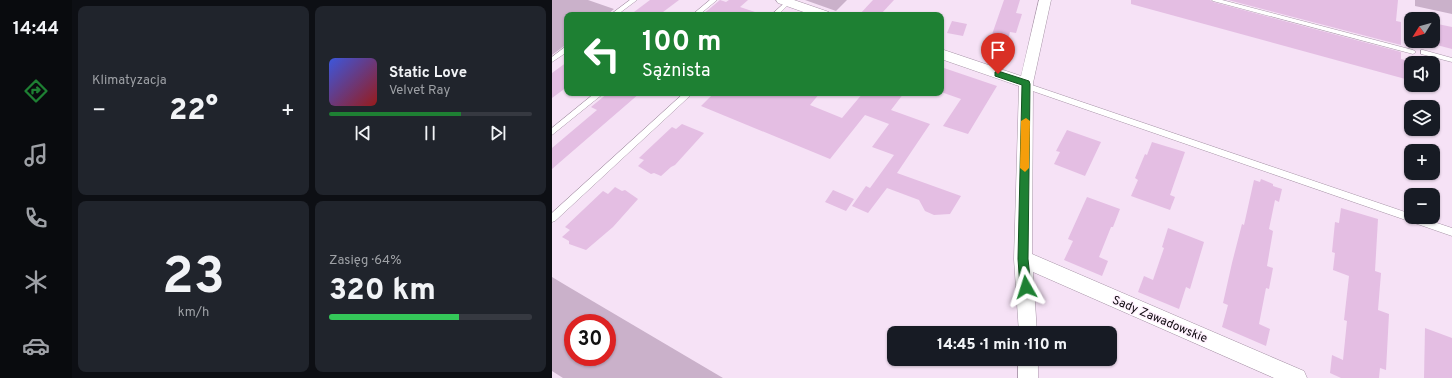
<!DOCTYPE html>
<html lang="pl">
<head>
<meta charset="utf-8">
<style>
	:root { --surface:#171b24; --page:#20242c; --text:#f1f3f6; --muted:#9ea1a6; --line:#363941; --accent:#1e8033 }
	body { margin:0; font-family:Overpass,sans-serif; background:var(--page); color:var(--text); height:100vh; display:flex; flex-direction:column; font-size:15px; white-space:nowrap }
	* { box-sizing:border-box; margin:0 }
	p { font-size:13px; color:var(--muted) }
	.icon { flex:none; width:22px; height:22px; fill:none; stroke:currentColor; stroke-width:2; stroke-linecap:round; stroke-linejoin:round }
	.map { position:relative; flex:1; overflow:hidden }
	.panel { display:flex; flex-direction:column; gap:6px; padding:6px; background:#0d0f14; width:480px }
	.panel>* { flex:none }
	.banner { position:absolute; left:12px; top:12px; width:380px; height:84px; border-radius:8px; box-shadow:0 1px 3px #0004; background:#1e8033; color:#fff; overflow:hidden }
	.needle { width:26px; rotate:233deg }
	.buttons { position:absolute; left:852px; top:12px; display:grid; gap:8px }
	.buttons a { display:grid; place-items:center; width:36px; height:36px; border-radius:8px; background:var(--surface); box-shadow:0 1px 3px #0004; font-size:20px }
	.speed { position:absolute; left:12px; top:314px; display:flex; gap:8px; font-size:20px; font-weight:700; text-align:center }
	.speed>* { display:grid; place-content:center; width:52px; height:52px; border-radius:50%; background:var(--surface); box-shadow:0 1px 3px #0004; line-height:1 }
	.speed .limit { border:6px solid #d22; background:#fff; color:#111 }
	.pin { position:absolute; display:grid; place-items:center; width:34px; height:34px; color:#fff; margin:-41px -17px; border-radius:50% 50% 50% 0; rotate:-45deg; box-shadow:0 0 4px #0007 }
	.pin .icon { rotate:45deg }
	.me { position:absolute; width:44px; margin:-22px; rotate:354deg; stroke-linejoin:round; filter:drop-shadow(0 0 3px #0008) }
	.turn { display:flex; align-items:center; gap:14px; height:84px; padding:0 12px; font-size:18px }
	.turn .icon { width:52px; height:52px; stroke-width:2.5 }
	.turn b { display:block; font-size:28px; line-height:34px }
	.big { font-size:30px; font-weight:800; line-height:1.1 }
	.panel .tile { flex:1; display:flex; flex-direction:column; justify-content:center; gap:6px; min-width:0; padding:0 14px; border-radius:8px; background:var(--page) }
	.panel .dial { align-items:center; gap:0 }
	.dial b { font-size:52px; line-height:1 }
	.song { display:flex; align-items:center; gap:12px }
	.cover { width:48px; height:48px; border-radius:6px; background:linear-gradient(135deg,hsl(230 70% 55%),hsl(0 70% 35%)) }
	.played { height:4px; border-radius:2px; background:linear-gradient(90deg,var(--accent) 65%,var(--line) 65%) }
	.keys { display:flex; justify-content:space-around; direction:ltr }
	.heat { display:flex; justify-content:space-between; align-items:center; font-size:22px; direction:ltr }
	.charge { height:6px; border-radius:3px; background:linear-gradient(90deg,#34c759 64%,var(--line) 0) }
	.panel .tiles { flex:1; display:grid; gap:6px; grid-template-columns:repeat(2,1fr) }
	.trip { position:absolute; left:335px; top:326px; width:230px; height:40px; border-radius:8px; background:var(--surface); box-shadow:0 1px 3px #0004; font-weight:800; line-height:40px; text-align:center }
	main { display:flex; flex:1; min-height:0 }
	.tab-bar { display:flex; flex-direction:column; width:72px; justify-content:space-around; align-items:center; background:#090b0e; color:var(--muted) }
	.tab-bar .icon { width:28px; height:28px }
	.tab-bar .selected { color:var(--accent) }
	.tab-bar b { font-size:18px; color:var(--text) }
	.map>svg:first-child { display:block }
</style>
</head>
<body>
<main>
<nav class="tab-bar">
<b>14:44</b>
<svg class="icon selected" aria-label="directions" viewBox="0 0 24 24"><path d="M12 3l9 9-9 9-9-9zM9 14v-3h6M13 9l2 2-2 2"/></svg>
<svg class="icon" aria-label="music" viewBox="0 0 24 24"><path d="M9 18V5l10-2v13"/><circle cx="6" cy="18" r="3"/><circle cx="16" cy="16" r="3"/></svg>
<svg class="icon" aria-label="phone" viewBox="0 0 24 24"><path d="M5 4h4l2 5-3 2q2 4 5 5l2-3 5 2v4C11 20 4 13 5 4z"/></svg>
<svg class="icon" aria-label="climate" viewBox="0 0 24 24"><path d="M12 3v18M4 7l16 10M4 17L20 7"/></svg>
<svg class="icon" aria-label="car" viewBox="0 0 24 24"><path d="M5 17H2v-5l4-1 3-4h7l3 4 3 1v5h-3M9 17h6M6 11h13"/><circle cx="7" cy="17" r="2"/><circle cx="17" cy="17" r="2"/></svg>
</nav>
<section class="panel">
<div class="tiles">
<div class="tile"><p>Klimatyzacja</p>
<div class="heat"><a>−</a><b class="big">22°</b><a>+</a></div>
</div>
<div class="tile">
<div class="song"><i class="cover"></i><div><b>Static Love</b><p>Velvet Ray</p></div></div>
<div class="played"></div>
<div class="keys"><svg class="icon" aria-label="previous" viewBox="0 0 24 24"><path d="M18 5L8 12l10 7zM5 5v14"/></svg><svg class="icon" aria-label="pause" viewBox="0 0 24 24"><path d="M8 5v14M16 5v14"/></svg><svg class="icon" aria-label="next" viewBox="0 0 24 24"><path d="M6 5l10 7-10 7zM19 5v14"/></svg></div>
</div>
<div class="tile dial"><b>23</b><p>km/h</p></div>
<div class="tile"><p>Zasięg · 64%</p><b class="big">320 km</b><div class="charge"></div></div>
</div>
</section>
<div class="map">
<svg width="900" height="378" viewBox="0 0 900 378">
	<rect width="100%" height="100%" fill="#f6e2f6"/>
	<g fill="#cab1ca" fill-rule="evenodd">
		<path d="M0 0H36L62 9 55 15H15V44L0 55Z"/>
		<path d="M253 0H295L284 11Z"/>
		<path d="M863 0H900V14L863 6Z"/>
		<path d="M0 277 15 286 171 378H11L0 371ZM21 323H55V357H21Z"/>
	</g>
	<g fill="#e4bee3">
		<path d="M98 0H127L107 15H78Z"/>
		<path d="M168 0 174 2 177 0H196L188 7 206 13 205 15H150Z"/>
		<path d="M321 0H342L328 15H307Z"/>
		<path d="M452 0H468L464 13 470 14 464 33 458 32 454 48 436 46Z"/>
		<path d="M579 0H658L661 2 849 52V59L857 61V80L579 4Z"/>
		<path d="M676 0H846L844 21 849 22V45Z"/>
		<path d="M400 21 415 24 411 36 395 33Z"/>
		<path d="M881 23 900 27V49L881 44Z"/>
		<path d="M15 62V87L0 98V73Z"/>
		<path d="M389 67 445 86 416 134 391 126 409 99 389 92Z"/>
		<path d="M56 93H88L0 169V148L45 110 39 107Z"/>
		<path d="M162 93H268L258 105 290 118 311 93H352L339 110 378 124 345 173 409 196 398 214 382 215 373 211 367 200 335 188 316 213 300 206 314 186 318 188 342 155 320 147 337 124 313 115 278 159 149 106Z"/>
		<path d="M130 124 152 133 123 165 119 167 109 176 102 173 99 174 86 166 92 160 87 158 104 142 120 127 124 129Z"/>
		<path d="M515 130 549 142 533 176 502 164 508 152 504 151Z"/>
		<path d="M600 142 633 152 618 195 623 197 618 210 579 196 586 180 583 178 593 154 595 155Z"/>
		<path d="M709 179 721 184V186L730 189 727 202 723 200 717 229 721 231 715 266 721 268 717 289 714 288 707 324 718 329 714 346 670 327 676 305 671 303 680 263 690 224 692 225 702 180 708 182Z"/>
		<path d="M63 187 70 191 73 190 86 199 61 227 34 250 17 244V241L10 237 18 230 13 227 51 191 56 194Z"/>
		<path d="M281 190 302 199 294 211 273 202Z"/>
		<path d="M535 197 568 209 561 227H559L547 257 556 261 550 276 512 260 521 241 516 239Z"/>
		<path d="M789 208 826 219 823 271 829 273 826 310 837 314 834 370 828 368 827 378H789L778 373 780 355 791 360 795 321 792 320 797 276 781 270 783 253 780 252 783 222 787 223Z"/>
		<path d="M616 228 652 242 638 289 634 287 627 309 586 292 592 276 601 280 612 248 610 247Z"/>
		<path d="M873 328 900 338V378H872Z"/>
	</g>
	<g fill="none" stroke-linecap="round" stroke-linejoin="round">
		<g stroke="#a794a7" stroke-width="1">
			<g id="lane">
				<path d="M78 0H85L65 15H58Z"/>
				<path d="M158 0H165L147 15H140Z"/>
				<path d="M236 0 238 1V3L226 15H219Z"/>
				<path d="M660 0H670L861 50 864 52 861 54 661 1Z"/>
				<path d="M13 47H15V52L0 62V57Z"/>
				<path d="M869 50H871L900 58V62L869 54Z"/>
				<path d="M474 83 859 214V217H867L900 228V236L472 88 471 86 472 84Z"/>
				<path d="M43 93H52L0 135V128Z"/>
				<path d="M132 93H141L3 221 0 222V213Z"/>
			</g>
		</g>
		<g stroke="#a794a7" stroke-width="1">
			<g id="street">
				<path d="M224 0H242L277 12 279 15H260L226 3Z"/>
				<path d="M487 0H499L481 83 480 254 752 371 755 378H722L481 272 485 333H467L462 259 467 86 389 59V49L469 76Z"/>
				<rect x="466" y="359" width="20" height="19"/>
			</g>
		</g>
		<use href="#lane" fill="#fff" fill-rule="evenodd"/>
		<use href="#street" fill="#fff" fill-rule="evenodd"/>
	</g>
	<path fill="#1e8033" stroke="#145321" d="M446 71 477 81 478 84 476 259 479 287 477 291 474 292 470 291 468 287 466 259 470 85 443 76V72Z"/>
	<path fill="#f59e0b" d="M474 118 478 121 477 168 473 172 468 168 469 121Z"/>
	<g text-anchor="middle" stroke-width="3" stroke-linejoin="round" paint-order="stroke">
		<g font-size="12" fill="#0f090f" stroke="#fff2fe">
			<text transform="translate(608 319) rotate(23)" y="4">Sady Zawadowskie</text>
		</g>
	</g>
</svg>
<div class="buttons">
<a><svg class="needle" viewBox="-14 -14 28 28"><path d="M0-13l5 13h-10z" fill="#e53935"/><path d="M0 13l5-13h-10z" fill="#9ea1a6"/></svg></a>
<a><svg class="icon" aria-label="sound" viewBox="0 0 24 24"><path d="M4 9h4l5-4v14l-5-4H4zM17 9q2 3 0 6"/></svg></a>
<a><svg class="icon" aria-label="layers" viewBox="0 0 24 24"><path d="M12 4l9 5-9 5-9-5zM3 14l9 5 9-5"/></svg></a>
<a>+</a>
<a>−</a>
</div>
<div class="speed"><div class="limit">30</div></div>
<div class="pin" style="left:446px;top:74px;background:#d93025"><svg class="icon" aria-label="arrive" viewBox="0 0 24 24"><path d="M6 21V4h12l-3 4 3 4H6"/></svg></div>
<svg class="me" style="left:474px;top:287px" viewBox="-20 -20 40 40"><path d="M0-17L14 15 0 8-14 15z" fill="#1e8033" stroke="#fff" stroke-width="4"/></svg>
<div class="trip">14:45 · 1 min · 110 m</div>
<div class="banner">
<div class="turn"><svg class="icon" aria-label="left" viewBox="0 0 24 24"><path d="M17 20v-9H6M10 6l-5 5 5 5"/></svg><div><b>100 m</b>Sążnista</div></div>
</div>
</div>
</main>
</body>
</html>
